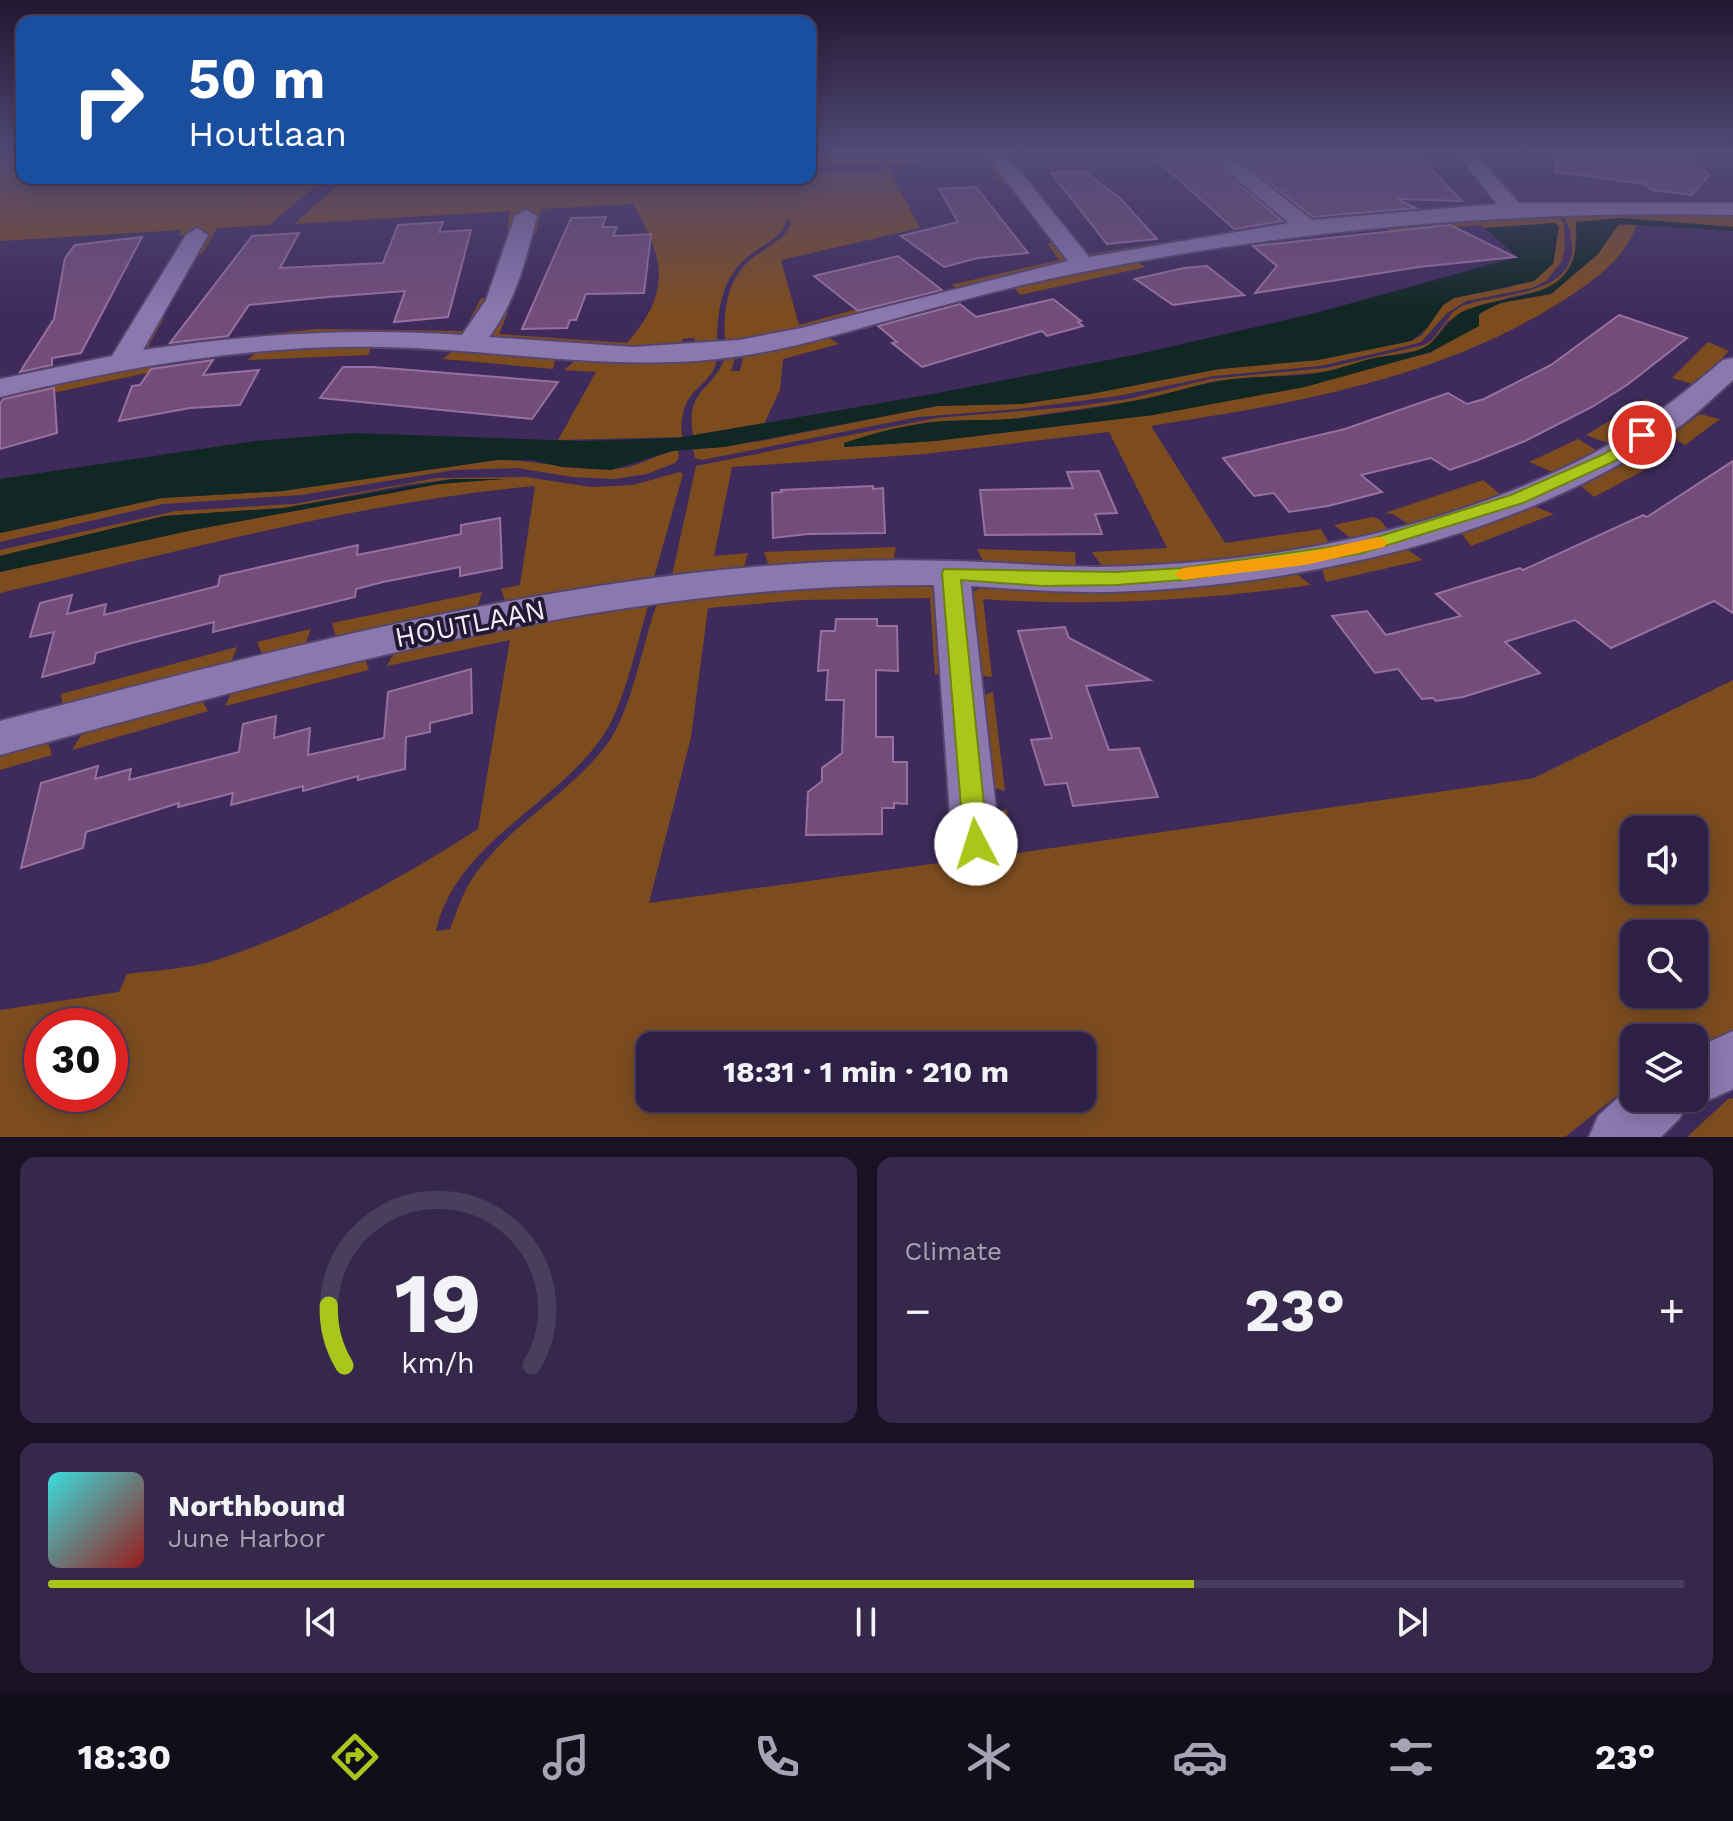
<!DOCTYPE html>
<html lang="en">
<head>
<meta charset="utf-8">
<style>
	:root { --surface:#2e2044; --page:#36284b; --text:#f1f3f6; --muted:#a7a3b2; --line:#493e5d; --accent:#a9c71b }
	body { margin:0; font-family:"Work Sans",sans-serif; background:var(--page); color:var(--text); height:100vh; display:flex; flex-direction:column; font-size:30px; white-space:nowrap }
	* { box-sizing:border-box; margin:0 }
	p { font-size:26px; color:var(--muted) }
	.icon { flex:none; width:44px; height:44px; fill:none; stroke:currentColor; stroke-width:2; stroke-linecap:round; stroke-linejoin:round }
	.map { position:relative; height:1137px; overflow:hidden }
	.details { display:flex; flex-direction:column; gap:20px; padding:20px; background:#191225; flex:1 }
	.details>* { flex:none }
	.banner { position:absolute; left:16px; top:16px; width:800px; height:168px; border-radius:16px; box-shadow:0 4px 20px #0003,0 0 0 2px var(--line); background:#1a4fa0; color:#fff; overflow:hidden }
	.controls { position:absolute; left:1620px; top:816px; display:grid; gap:16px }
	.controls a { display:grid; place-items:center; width:88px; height:88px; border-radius:16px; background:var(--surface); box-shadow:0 4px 20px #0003,0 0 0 2px var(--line); font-size:40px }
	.speed { position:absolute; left:24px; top:1008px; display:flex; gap:16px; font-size:40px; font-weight:700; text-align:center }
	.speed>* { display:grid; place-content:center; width:104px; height:104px; border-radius:50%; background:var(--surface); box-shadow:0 4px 20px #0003,0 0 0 2px var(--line); line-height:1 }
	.speed .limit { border:12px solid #d22; background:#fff; color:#111 }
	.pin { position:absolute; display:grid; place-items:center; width:68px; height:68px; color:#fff; margin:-34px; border:4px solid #fff; border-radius:50%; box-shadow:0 2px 8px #0007 }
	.me { position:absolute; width:88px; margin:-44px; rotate:355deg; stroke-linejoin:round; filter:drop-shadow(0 0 6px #0008) }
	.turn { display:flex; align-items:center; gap:28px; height:168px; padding:0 40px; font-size:36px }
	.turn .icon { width:104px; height:104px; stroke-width:2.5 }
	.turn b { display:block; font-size:56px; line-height:68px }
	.big { font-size:60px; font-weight:700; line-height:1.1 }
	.details .card { flex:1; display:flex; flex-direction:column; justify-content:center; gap:12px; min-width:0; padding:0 28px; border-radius:16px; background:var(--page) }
	.details .dial { align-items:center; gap:0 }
	.dial svg { height:208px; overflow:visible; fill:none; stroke:var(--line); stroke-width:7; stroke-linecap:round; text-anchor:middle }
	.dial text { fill:var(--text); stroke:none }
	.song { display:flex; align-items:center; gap:24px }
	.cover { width:96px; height:96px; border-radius:12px; background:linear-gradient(135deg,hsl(180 70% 55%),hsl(0 70% 35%)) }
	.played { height:8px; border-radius:4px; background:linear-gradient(90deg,var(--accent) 70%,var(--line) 70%) }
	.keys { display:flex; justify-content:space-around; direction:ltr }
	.heat { display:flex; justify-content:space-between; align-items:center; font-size:44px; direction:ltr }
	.details .tiles { flex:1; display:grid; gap:20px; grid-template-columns:1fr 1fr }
	.card:last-child { grid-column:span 2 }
	.trip { position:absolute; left:636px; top:1032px; width:460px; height:80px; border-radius:16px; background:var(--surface); box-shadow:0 4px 20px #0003,0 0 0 2px var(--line); font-weight:700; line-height:80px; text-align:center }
	.tabs { display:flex; height:128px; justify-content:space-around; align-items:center; background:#120d1b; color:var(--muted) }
	.tabs .icon { width:56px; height:56px }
	.tabs .on { color:var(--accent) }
	.tabs b { font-size:36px; color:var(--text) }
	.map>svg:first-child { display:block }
</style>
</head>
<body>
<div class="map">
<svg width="1733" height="1137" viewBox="0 0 1733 1137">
	<rect width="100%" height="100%" fill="#3e2b5b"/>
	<g fill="#7c4c1f" fill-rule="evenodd">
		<path d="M0 152H22V178H325L269 225 217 228 202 254 193 253 205 230 179 236 182 230 0 241Z"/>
		<path d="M810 152H991L1011 183 1003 184 982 156 887 165 920 228 781 260 799 325 879 303 881 309 790 335 725 345C724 316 724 291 743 267 756 250 789 242 791 220H787C782 237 765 244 751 254 721 276 717 312 717 346L691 344 696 343 694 338 682 339V344L670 350 490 336 498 314 508 312 499 334 627 343C672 291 665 260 633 204L541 209 536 234 528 233 531 211 520 212 516 227 507 229 510 211 294 224 346 178H810V173L883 171 886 166 810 164Z"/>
		<path d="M1265 206 1275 207 1294 223 1099 257 1087 256 1062 232 1069 230 1089 254 1284 223Z"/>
		<path d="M1733 212V227L1621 218 1576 223 1575 256 1571 268 1561 280 1552 288 1507 298 1448 321 1430 345 1415 351 1362 361 1336 371 1215 381 1142 400 1025 417 985 422H928L844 443 845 447 935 441 1153 415 1430 353 1487 308 1518 298 1551 294 1598 254 1615 226 1637 223C1628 254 1599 277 1573 294 1448 378 1297 403 1151 426L1225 543 1321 529 1330 545 1229 560 1104 569 1092 552 1167 548 1109 432 925 454 732 467 714 556 748 553 743 571 671 580 696 466 936 418 1070 407 1128 399 1210 379 1326 368 1424 345 1432 340 1453 312 1462 306C1494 293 1573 297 1572 248 1571 233 1570 224 1560 213Z"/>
		<path d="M1555 213 1564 223 1565 247 1562 261 1546 281 1532 288 1466 301 1446 314 1421 342 1407 346 1320 366 1214 376 1118 396 1018 409 918 417 702 460 695 458 693 449 761 441 937 406 1020 404 1090 394 1219 369 1318 360 1411 341 1422 335 1443 305 1454 298 1511 287 1557 234 1559 227 1554 223 1485 228 1480 225 1390 232 1384 225Z"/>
		<path d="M1047 243H1057L1067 262 960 288 950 285 1059 260Z"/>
		<path d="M1132 260 1146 267 1020 295 1013 286Z"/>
		<path d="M481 298 491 299 462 335 141 352 151 322 164 318 148 347 316 329 464 331Z"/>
		<path d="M826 336 839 344 783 359 780 390 764 424 693 435C685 387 713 393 726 355L736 354 731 371H740L744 353Z"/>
		<path d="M1708 342 1729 351 1696 385 1672 378Z"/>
		<path d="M372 345 368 355 248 360 259 349Z"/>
		<path d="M456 348 556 358 553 369 443 359Z"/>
		<path d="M717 356C715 390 678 382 682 437L558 440 596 372 564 370 577 359Z"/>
		<path d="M154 362V370L151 372 10 402 16 390Z"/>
		<path d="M1646 399 1667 410 1613 445 1586 435Z"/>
		<path d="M1700 414 1720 419 1685 445 1670 436Z"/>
		<path d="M1578 439 1599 452 1555 473 1529 462Z"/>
		<path d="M678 450 679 458 675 463 647 474 615 479 573 477 517 468 454 470 301 495 163 504 0 542V533L162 498 282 491 497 460C539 460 581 473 624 468 642 465 659 453 678 450Z"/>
		<path d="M1633 458 1654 465 1594 497 1581 486Z"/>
		<path d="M680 472 683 474 653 581 507 606 501 589 520 585 535 486C354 503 177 552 0 593V572L193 530 439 484 482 480 452 479 405 485 284 508 164 516 0 556V550L176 511 294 504 437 478 526 477 591 487 633 485Z"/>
		<path d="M1483 480 1501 495 1411 526 1393 514 1385 513Z"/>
		<path d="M1533 506 1554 514 1471 546 1461 533Z"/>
		<path d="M1372 517 1379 519 1390 532 1354 541 1334 525Z"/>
		<path d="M896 547 893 563 770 569 764 552Z"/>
		<path d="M977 549 1075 552 1076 569 986 567Z"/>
		<path d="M1406 549 1423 560 1326 582 1322 569Z"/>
		<path d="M1294 572 1311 585C1202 600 1093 607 983 599L992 677 971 674 970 593 981 588Z"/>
		<path d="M926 584 936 590 948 671 935 675 930 598 800 600 708 608 691 737 649 903 946 862 943 821 961 828 1007 809 1010 854 1534 778 1733 680V1044L1694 1058V1038H1634V1082L1565 1137H0V1010L119 992 127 974C156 970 189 969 217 960 309 930 397 881 478 829L510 640 387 666 396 649 543 619 649 603C637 642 624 709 600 740 552 807 455 845 436 931L450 929C457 912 462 894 472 879 508 824 572 794 610 740 634 703 642 643 658 601L793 586ZM1634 830H1694V890H1634ZM1634 934H1694V994H1634ZM42 1026H110V1094H42ZM650 1046H1082V1098H650Z"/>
		<path d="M482 592 476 612 337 641 332 623Z"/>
		<path d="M311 629 303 650 264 659 257 642Z"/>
		<path d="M237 647 229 668 64 713 61 694Z"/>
		<path d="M364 656 369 670 225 706 234 688Z"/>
		<path d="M993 692 1005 791 982 784 974 699Z"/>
		<path d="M200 697 208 711 72 750 85 729Z"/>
		<path d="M47 740 52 755 0 770V752Z"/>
		<path d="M1733 1098V1137H1687L1728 1099Z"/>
	</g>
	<g fill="#102723">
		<path d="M1621 218 1733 227V231L1619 224 1598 254 1551 294 1500 303 1479 314V326L1431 352 1305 387 1153 415 935 441 844 447V443C871 434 899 426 927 423 958 418 991 422 1023 418 1063 413 1104 407 1143 399 1169 394 1194 385 1220 381 1248 376 1276 377 1304 375 1329 373 1350 364 1374 358 1388 355 1403 355 1416 351 1440 344 1444 319 1466 310 1520 289 1583 304 1576 222Z"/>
		<path d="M1554 223 1559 227 1553 264 1534 281 1454 298 1443 305 1427 328 1411 341 1318 360 1219 369 1090 394 1020 404 937 406 725 447 672 451 611 470 562 467 531 460H497L282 491 162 498 0 533V479L255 441 352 433 582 441 677 438 927 395 1139 354 1316 313 1517 257 1485 228Z"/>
		<path d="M452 479H505L439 484 193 530 0 572V556L164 516 284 508Z"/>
	</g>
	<g fill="#724d7a" stroke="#97709f" stroke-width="2">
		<path d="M1159 152H1202L1282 221 1234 229 1158 161 1168 160Z"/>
		<path d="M1231 152 1421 154 1431 169 1462 201 1397 199 1416 208 1313 217Z"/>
		<path d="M1557 152H1686L1709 175 1692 195 1652 190 1646 184 1556 172Z"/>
		<path d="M1084 171 1121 199 1157 239 1107 244 1051 173Z"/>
		<path d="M976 187 1028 253 978 258 944 267 901 236 958 222 939 189Z"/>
		<path d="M606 217 602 227H617L613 236 651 234 644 293 586 294 576 320H570L567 328 522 329 571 218Z"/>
		<path d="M443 222 439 232 471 230 448 317 394 322 405 291 328 297 249 305 228 336 170 343 252 236 299 233 280 268 383 263 398 225Z"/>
		<path d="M1450 225 1515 257 1419 267 1255 293 1277 266 1253 246Z"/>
		<path d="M142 237 81 353 52 358V365L20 372 54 319 65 258 75 245Z"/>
		<path d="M898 256 942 290 858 311 814 276Z"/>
		<path d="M1207 266 1244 295 1173 305 1135 279 1184 268Z"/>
		<path d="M1053 299 1081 321 1078 322 1083 326 1047 336 1042 331 922 367 892 343 897 342 878 326 960 304 976 317Z"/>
		<path d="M1619 315 1687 338 1627 385 1592 407 1525 441 1478 460 1450 470 1431 458 1361 475 1382 492 1328 506 1289 512 1274 493 1254 496 1223 458 1345 429 1448 393 1467 404 1484 399 1551 365Z"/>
		<path d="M213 360 203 375 259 370 240 405 190 408 119 421 132 386 140 385 151 369Z"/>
		<path d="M343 367H373L558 382 532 419 320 398Z"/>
		<path d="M54 388 57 433 0 449V404L3 399Z"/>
		<path d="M1733 461V613L1714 601 1611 648 1575 620 1505 642 1540 673 1463 697 1436 701 1433 698 1422 699 1398 669 1375 673 1332 616 1367 611 1386 635 1461 616 1436 594 1520 568 1523 570 1643 515 1647 517Z"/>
		<path d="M1099 471 1117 513 1095 514 1102 534 985 535 980 490 1073 488 1067 472Z"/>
		<path d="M873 486V489L883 488 885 533 808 534 773 538 772 493 782 492 781 490Z"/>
		<path d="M500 518 502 568 460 576V567L383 582 356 589 355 597 213 632 214 622 128 644 96 653 94 663 42 677 54 632 30 637 40 603 72 595 67 614 106 604 104 615 218 586 220 576 358 545 357 555 461 534V525Z"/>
		<path d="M836 619H877V626H897L898 671 876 670V737H893V762H907V804L894 803V808H882V834L806 835 808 792 822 781V768L842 753 844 700H826L828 670 818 671 821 631H835Z"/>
		<path d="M1065 627 1069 638 1150 680 1086 686 1109 750 1139 748 1158 797 1073 806 1067 783 1045 785 1031 740 1052 738 1018 631Z"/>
		<path d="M471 669 472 713 430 723V732L406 737 405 769 358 780V776L303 791V786L231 805 233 793 178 807 179 803 86 832 83 848 21 868 41 783 98 766 95 779 131 769 129 780 239 752 243 724 276 716 274 738 310 728 308 755 384 738 388 692Z"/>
	</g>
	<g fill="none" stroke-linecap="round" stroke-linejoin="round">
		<g stroke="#56466d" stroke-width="4">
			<g id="minor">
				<path d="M993 152 1005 153 1089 257 1289 223 1205 152H1226L1312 220 1497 204 1456 152H1473L1519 203H1733V215C1511 210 1294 229 1077 273 1016 285 957 301 897 318 838 334 779 353 717 359 605 371 495 349 383 347 253 344 126 367 0 397V379L112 356 186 235 197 228 208 235 143 350C250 334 355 328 462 335L486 300 515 216 526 210 537 216C526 259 516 301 489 337L633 347 739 340 802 328 1068 261 988 157Z"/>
				<path d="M1733 358V380C1716 395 1700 411 1683 424 1525 537 1301 586 1110 592 1063 593 1017 589 971 586L1000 844 993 859 976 865 959 859 952 844 934 585C614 582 306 672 0 755V721C229 662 458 601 693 573 779 563 867 558 953 561 1001 562 1049 567 1097 567 1264 565 1443 532 1592 454 1640 428 1682 395 1723 360Z"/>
				<path d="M1733 1031V1089L1694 1107 1686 1104 1680 1118 1661 1137H1589L1598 1116 1634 1083V1098H1694V1049Z"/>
			</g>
		</g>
		<use href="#minor" fill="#8b78ae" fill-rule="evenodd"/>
	</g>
	<linearGradient id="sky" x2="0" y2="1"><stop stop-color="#221832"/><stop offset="0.49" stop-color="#524a77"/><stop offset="1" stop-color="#524a77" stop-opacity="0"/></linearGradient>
	<rect width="1733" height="312" fill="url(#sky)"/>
	<path fill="#a9c71b" stroke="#6e8112" stroke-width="2" d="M1642 430 1647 432V438L1615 461 1523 503 1359 554 1183 580 1116 585 1042 586 961 580 988 844 984 851 976 854 967 851 964 844 942 573 944 569 1116 572 1183 568 1358 543 1511 495 1604 454Z"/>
	<path fill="#f59e0b" d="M1378 537 1384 539 1387 543 1384 547 1305 565 1183 580 1174 574 1183 568 1305 553Z"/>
	<g text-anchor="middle" stroke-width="8" stroke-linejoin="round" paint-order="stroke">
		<g font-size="28" fill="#f2ecfe" stroke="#21192f">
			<text transform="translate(470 623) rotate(-11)" y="10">HOUTLAAN</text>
		</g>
	</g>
</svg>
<div class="controls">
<a><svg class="icon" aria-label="sound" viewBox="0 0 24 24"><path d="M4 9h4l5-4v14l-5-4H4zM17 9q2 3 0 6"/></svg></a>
<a><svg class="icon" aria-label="search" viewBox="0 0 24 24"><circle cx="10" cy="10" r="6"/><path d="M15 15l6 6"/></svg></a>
<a><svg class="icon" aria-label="layers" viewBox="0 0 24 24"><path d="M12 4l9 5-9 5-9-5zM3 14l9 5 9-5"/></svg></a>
</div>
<div class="speed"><div class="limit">30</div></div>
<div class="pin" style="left:1642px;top:435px;background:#d93025"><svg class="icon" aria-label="arrive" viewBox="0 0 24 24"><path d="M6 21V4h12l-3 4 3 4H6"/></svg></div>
<svg class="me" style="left:976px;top:844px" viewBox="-20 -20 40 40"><circle r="19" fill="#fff"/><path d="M0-13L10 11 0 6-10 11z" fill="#a9c71b"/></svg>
<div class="trip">18:31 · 1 min · 210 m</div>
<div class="banner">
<div class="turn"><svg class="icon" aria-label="right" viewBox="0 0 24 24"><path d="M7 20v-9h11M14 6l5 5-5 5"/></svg><div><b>50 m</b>Houtlaan</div></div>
</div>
</div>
<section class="details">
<div class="tiles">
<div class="card dial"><svg viewBox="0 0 100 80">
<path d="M14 69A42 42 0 1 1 86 69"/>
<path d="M14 69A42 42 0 0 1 8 46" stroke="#a9c71b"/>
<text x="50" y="56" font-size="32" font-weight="700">19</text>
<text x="50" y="72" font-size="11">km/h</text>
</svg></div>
<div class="card"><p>Climate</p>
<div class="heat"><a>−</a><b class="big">23°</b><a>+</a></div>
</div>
<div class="card">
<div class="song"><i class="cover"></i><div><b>Northbound</b><p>June Harbor</p></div></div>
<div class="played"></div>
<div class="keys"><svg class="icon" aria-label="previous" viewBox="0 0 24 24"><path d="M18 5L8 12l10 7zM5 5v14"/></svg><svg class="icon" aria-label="pause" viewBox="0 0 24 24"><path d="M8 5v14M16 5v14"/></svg><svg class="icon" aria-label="next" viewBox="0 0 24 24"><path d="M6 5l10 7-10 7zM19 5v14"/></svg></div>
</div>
</div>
</section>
<nav class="tabs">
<b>18:30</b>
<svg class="icon on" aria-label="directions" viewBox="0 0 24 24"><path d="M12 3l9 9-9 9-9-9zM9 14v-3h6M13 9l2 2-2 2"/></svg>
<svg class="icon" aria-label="music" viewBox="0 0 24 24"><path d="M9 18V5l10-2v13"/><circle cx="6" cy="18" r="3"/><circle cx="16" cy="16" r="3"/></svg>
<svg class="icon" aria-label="phone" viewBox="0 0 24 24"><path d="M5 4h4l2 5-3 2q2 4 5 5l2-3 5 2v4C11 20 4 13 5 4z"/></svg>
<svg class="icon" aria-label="climate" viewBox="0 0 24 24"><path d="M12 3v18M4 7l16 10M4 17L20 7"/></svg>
<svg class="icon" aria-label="car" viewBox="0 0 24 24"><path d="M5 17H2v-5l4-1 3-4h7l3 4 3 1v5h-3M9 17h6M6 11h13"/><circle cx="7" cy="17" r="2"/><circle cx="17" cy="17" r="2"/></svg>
<svg class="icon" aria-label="filters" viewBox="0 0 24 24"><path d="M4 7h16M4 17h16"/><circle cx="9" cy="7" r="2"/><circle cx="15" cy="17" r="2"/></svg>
<b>23°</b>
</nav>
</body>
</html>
